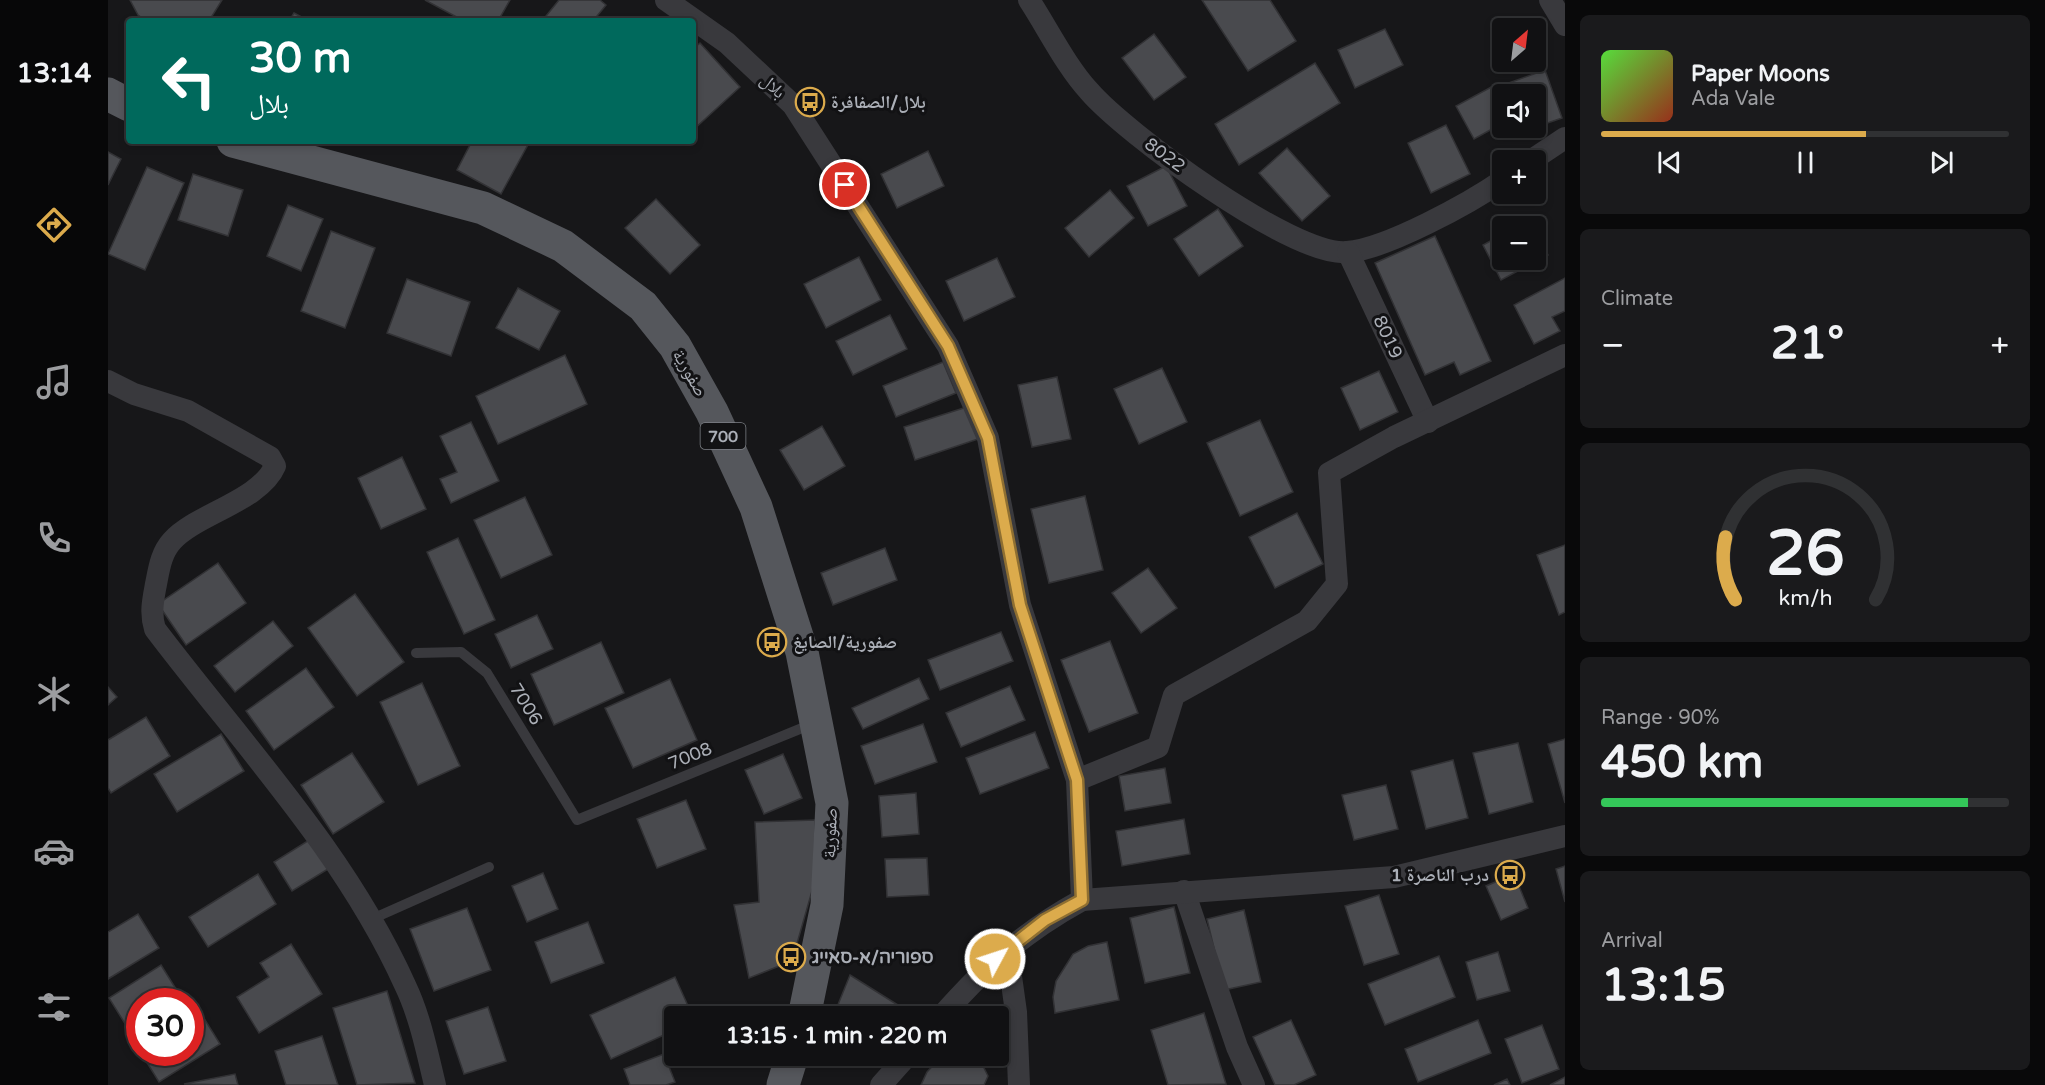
<!DOCTYPE html>
<html lang="en">
<head>
<meta charset="utf-8">
<style>
	:root { --surface:#111113; --page:#1a1a1c; --text:#f1f3f6; --muted:#9c9da0; --line:#303133; --accent:#dcab4c }
	body { margin:0; font-family:"Varela Round","Noto Naskh Arabic",Heebo,sans-serif; background:var(--page); color:var(--text); height:100vh; display:flex; flex-direction:column; font-size:22px; white-space:nowrap }
	* { box-sizing:border-box; margin:0 }
	p { font-size:20px; color:var(--muted) }
	.icon { flex:none; width:33px; height:33px; fill:none; stroke:currentColor; stroke-width:2; stroke-linecap:round; stroke-linejoin:round }
	.map { position:relative; flex:1; overflow:hidden }
	.details { display:flex; flex-direction:column; gap:15px; padding:15px; background:#09090a; width:480px }
	.details>* { flex:none }
	.banner { position:absolute; left:18px; top:18px; width:570px; height:126px; border-radius:6px; box-shadow:0 3px 9px #0003,0 0 0 2px var(--line); background:#00695c; color:#fff; overflow:hidden }
	.needle { width:39px; rotate:28deg }
	.tools { position:absolute; left:1384px; top:18px; display:grid; gap:12px }
	.tools a { display:grid; place-items:center; width:54px; height:54px; border-radius:6px; background:var(--surface); box-shadow:0 3px 9px #0003,0 0 0 2px var(--line); font-size:30px }
	.speed { position:absolute; left:18px; top:988px; display:flex; gap:12px; font-size:30px; font-weight:700; text-align:center }
	.speed>* { display:grid; place-content:center; width:78px; height:78px; border-radius:50%; background:var(--surface); box-shadow:0 3px 9px #0003,0 0 0 2px var(--line); line-height:1 }
	.speed .limit { border:9px solid #d22; background:#fff; color:#111 }
	.pin { position:absolute; display:grid; place-items:center; width:51px; height:51px; color:#fff; margin:-26px; border:3px solid #fff; border-radius:50%; box-shadow:0 2px 6px #0007 }
	.me { position:absolute; width:66px; margin:-33px; rotate:50deg; stroke-linejoin:round; filter:drop-shadow(0 0 4px #0008) }
	.turn { display:flex; align-items:center; gap:21px; height:126px; padding:0 24px; font-size:27px }
	.turn .icon { width:78px; height:78px; stroke-width:2.5 }
	.turn b { display:block; font-size:42px; line-height:51px }
	.big { font-size:45px; font-weight:800; line-height:1.1 }
	.details .widget { flex:1; display:flex; flex-direction:column; justify-content:center; gap:9px; min-width:0; padding:0 21px; border-radius:9px; background:var(--page) }
	.details .dial { align-items:center; gap:0 }
	.dial svg { height:156px; overflow:visible; fill:none; stroke:var(--line); stroke-width:7; stroke-linecap:round; text-anchor:middle }
	.dial text { fill:var(--text); stroke:none }
	.song { display:flex; align-items:center; gap:18px }
	.cover { width:72px; height:72px; border-radius:9px; background:linear-gradient(135deg,hsl(110 70% 55%),hsl(10 70% 35%)) }
	.played { height:6px; border-radius:3px; background:linear-gradient(90deg,var(--accent) 65%,var(--line) 65%) }
	.keys { display:flex; justify-content:space-around; direction:ltr }
	.heat { display:flex; justify-content:space-between; align-items:center; font-size:33px; direction:ltr }
	.charge { height:9px; border-radius:4px; background:linear-gradient(90deg,#34c759 90%,var(--line) 0) }
	.trip { position:absolute; left:556px; top:1006px; width:345px; height:60px; border-radius:6px; background:var(--surface); box-shadow:0 3px 9px #0003,0 0 0 2px var(--line); font-weight:800; line-height:60px; text-align:center }
	main { display:flex; flex:1; min-height:0 }
	.tabs { display:flex; flex-direction:column; width:108px; justify-content:space-around; align-items:center; background:#070708; color:var(--muted) }
	.tabs .icon { width:42px; height:42px }
	.tabs .selected { color:var(--accent) }
	.tabs b { font-size:27px; color:var(--text) }
	.map>svg:first-child { display:block }
</style>
</head>
<body>
<main>
<nav class="tabs">
<b>13:14</b>
<svg class="icon selected" aria-label="directions" viewBox="0 0 24 24"><path d="M12 3l9 9-9 9-9-9zM9 14v-3h6M13 9l2 2-2 2"/></svg>
<svg class="icon" aria-label="music" viewBox="0 0 24 24"><path d="M9 18V5l10-2v13"/><circle cx="6" cy="18" r="3"/><circle cx="16" cy="16" r="3"/></svg>
<svg class="icon" aria-label="phone" viewBox="0 0 24 24"><path d="M5 4h4l2 5-3 2q2 4 5 5l2-3 5 2v4C11 20 4 13 5 4z"/></svg>
<svg class="icon" aria-label="climate" viewBox="0 0 24 24"><path d="M12 3v18M4 7l16 10M4 17L20 7"/></svg>
<svg class="icon" aria-label="car" viewBox="0 0 24 24"><path d="M5 17H2v-5l4-1 3-4h7l3 4 3 1v5h-3M9 17h6M6 11h13"/><circle cx="7" cy="17" r="2"/><circle cx="17" cy="17" r="2"/></svg>
<svg class="icon" aria-label="filters" viewBox="0 0 24 24"><path d="M4 7h16M4 17h16"/><circle cx="9" cy="7" r="2"/><circle cx="15" cy="17" r="2"/></svg>
</nav>
<div class="map">
<svg width="1457" height="1085" viewBox="0 0 1457 1085">
	<rect width="100%" height="100%" fill="#171719"/>
	<g fill="#494a4e" stroke="#323235" stroke-width="1.5">
		<path d="M22 0H114L101 21H38L30 15Z"/>
		<path d="M317 0H402L390 21H356Z"/>
		<path d="M451 0H492L498 5 485 21H434Z"/>
		<path d="M1094 0H1162L1188 41 1140 71Z"/>
		<path d="M186 13 201 21H181Z"/>
		<path d="M1277 29 1295 65 1247 88 1230 50Z"/>
		<path d="M1046 34 1078 77 1046 100 1014 58Z"/>
		<path d="M592 43 632 87 585 130V49Z"/>
		<path d="M1207 63 1232 103 1131 165 1107 124Z"/>
		<path d="M1437 70 1454 118 1428 127V94H1402L1398 84Z"/>
		<path d="M1387 85 1395 100V123L1366 139 1348 106Z"/>
		<path d="M1338 125 1362 174 1323 193 1300 143Z"/>
		<path d="M364 141H422L393 194 349 170Z"/>
		<path d="M1179 148 1222 196 1194 221 1151 173Z"/>
		<path d="M820 151 836 186 789 208 773 174Z"/>
		<path d="M0 152 13 159 0 185Z"/>
		<path d="M1058 166 1079 206 1040 226 1019 186Z"/>
		<path d="M39 167 76 183 37 270 0 254Z"/>
		<path d="M85 174 135 190 120 236 70 220Z"/>
		<path d="M1002 190 1026 218 981 257 957 228Z"/>
		<path d="M548 199 592 245 562 274 517 228Z"/>
		<path d="M180 205 215 219 193 271 159 256Z"/>
		<path d="M1110 209 1135 246 1091 276 1066 239Z"/>
		<path d="M1421 220 1424 226H1409Z"/>
		<path d="M223 231 267 248 237 328 193 311Z"/>
		<path d="M1395 234V260H1428V234L1440 255 1393 280 1375 245Z"/>
		<path d="M1327 236 1383 361 1352 375 1346 362 1317 375 1267 263Z"/>
		<path d="M751 257 773 300 718 328 696 284Z"/>
		<path d="M889 258 907 297 856 321 838 281Z"/>
		<path d="M1457 278V311L1444 317 1452 331 1426 344 1406 305Z"/>
		<path d="M299 279 362 302 343 356 279 333Z"/>
		<path d="M410 288 452 311 431 350 388 328Z"/>
		<path d="M782 315 799 349 745 375 728 341Z"/>
		<path d="M457 355 479 404 390 444 368 396Z"/>
		<path d="M835 362 848 393 788 417 775 386Z"/>
		<path d="M1054 368 1079 422 1031 444 1006 389Z"/>
		<path d="M1271 371 1290 412 1252 430 1233 388Z"/>
		<path d="M949 377 963 439 924 447 910 385Z"/>
		<path d="M862 406 873 438 807 460 796 427Z"/>
		<path d="M1152 420 1185 492 1132 516 1099 443Z"/>
		<path d="M363 422 391 481 343 503 332 479 349 472 332 436Z"/>
		<path d="M714 426 737 466 696 490 672 450Z"/>
		<path d="M294 457 318 509 273 529 250 478Z"/>
		<path d="M977 496 995 570 941 583 923 509Z"/>
		<path d="M417 497 444 555 393 578 366 520Z"/>
		<path d="M1189 513 1215 564 1167 588 1141 537Z"/>
		<path d="M350 538 387 620 356 634 319 552Z"/>
		<path d="M1457 545V612L1451 615 1429 555Z"/>
		<path d="M777 548 789 580 725 605 713 573Z"/>
		<path d="M110 563 138 603 78 645 50 604Z"/>
		<path d="M1040 568 1069 608 1033 633 1004 593Z"/>
		<path d="M247 594 296 662 249 696 200 628Z"/>
		<path d="M429 615 445 649 403 668 387 634Z"/>
		<path d="M165 621 185 646 127 692 106 666Z"/>
		<path d="M893 632 905 661 832 690 820 660Z"/>
		<path d="M1002 641 1030 713 981 732 953 660Z"/>
		<path d="M493 642 516 693 446 725 423 674Z"/>
		<path d="M198 668 226 707 166 750 138 711Z"/>
		<path d="M811 678 821 699 755 729 744 708Z"/>
		<path d="M562 679 589 740 525 768 497 708Z"/>
		<path d="M314 683 352 766 310 785 272 702Z"/>
		<path d="M902 686 917 720 853 747 838 713Z"/>
		<path d="M0 687 9 697 0 705Z"/>
		<path d="M38 717 62 756 3 793 0 788V740Z"/>
		<path d="M815 724 829 762 767 784 753 746Z"/>
		<path d="M927 732 941 768 872 794 858 758Z"/>
		<path d="M113 734 136 771 69 812 46 774Z"/>
		<path d="M1457 739V803L1440 744Z"/>
		<path d="M1410 743 1425 802 1381 814 1365 753Z"/>
		<path d="M244 753 276 802 225 834 193 785Z"/>
		<path d="M675 754 694 798 656 814 637 770Z"/>
		<path d="M1345 760 1360 818 1318 829 1303 771Z"/>
		<path d="M1057 768 1063 803 1017 811 1011 776Z"/>
		<path d="M1278 785 1290 829 1246 840 1234 795Z"/>
		<path d="M808 793 811 834 774 837 771 796Z"/>
		<path d="M578 800 598 849 549 868 529 819Z"/>
		<path d="M1076 819 1082 854 1014 866 1008 831Z"/>
		<path d="M707 820 706 884 684 961 641 978 626 905 651 902 647 822Z"/>
		<path d="M206 837 225 866 184 891 166 862Z"/>
		<path d="M819 858 821 895 779 897 777 859Z"/>
		<path d="M1457 866V902L1448 869Z"/>
		<path d="M435 873 450 909 419 922 404 886Z"/>
		<path d="M150 874 168 904 100 947 81 917Z"/>
		<path d="M1406 874 1420 908 1393 920 1378 886Z"/>
		<path d="M1271 895 1291 954 1256 965 1237 906Z"/>
		<path d="M1066 907 1082 973 1037 983 1022 918Z"/>
		<path d="M359 908 383 970 326 991 302 929Z"/>
		<path d="M1136 910 1153 982 1116 990 1099 919Z"/>
		<path d="M30 914 51 948 0 979V932Z"/>
		<path d="M480 922 496 963 443 983 427 942Z"/>
		<path d="M999 942 1011 1000 947 1013 945 997 948 981 965 954 980 946Z"/>
		<path d="M183 944 214 994 151 1033 129 997 161 977 152 963Z"/>
		<path d="M1390 952 1402 991 1369 1000 1358 962Z"/>
		<path d="M1331 956 1347 997 1277 1025 1260 984Z"/>
		<path d="M53 965 73 997 65 1002H32V1023L21 1030 1 998Z"/>
		<path d="M742 975 793 1007 783 1017H725Z"/>
		<path d="M567 977 585 1017H567V1030L503 1059 482 1015Z"/>
		<path d="M279 991 307 1083 249 1085 225 1008Z"/>
		<path d="M89 1007 112 1044 51 1082 33 1053H82V1010Z"/>
		<path d="M380 1007 398 1061 356 1074 338 1021Z"/>
		<path d="M664 1008 667 1017H637Z"/>
		<path d="M1096 1013 1118 1084 1060 1085 1043 1030Z"/>
		<path d="M1183 1020 1208 1075 1186 1085H1167L1145 1037Z"/>
		<path d="M1370 1020 1383 1053 1310 1082 1297 1049Z"/>
		<path d="M1434 1025 1451 1069 1414 1083 1397 1039Z"/>
		<path d="M214 1036 230 1085H178L167 1051Z"/>
		<path d="M556 1054 567 1082 558 1085H522L516 1069Z"/>
		<path d="M615 1056H634L617 1062Z"/>
		<path d="M841 1056H866L873 1062 880 1076 876 1085H813L819 1072 832 1058Z"/>
		<path d="M127 1074 130 1085 76 1084Z"/>
		<path d="M1457 1077V1085H1442Z"/>
		<path d="M1399 1079 1402 1085H1386Z"/>
	</g>
	<g fill="none" stroke-linecap="round" stroke-linejoin="round">
		<g stroke="#39393d" stroke-width="10">
			<path d="M308 653 353 652 379 673 469 820 704 724"/>
			<path d="M264 919 381 867"/>
		</g>
		<g stroke="#39393d" stroke-width="22">
			<path d="M558 0 619 43 685 105 840 346 880 438 912 605 969 780 974 900C914 933 878 966 833 1017"/>
			<path d="M921 0C940 29 958 66 981 91 1017 133 1185 257 1239 252 1278 249 1362 203 1395 180"/>
			<path d="M1442 0 1457 25"/>
			<path d="M1424 160 1457 138"/>
			<path d="M1240 252 1320 422"/>
			<path d="M0 381 26 394 80 411 162 457 167 466C152 501 88 514 64 541 53 553 51 569 48 584 45 600 42 613 47 629 134 744 237 852 297 985 312 1016 319 1052 327 1085"/>
			<path d="M969 780 1050 747 1066 695 1199 621 1229 584 1221 473 1286 437 1457 355"/>
			<path d="M1076 891 1129 1047 1146 1085"/>
			<path d="M974 900 1286 877 1457 836"/>
			<path d="M899 948 908 1012 911 1085"/>
			<path d="M773 1085 799 1056"/>
		</g>
		<g stroke="#55575c" stroke-width="33">
			<path d="M0 94 21 105"/>
			<path d="M125 141 375 208 455 246 535 306 567 346 604 412 648 507 694 652 724 803 719 905 696 1017"/>
			<path d="M675 1085 684 1056"/>
		</g>
	</g>
	<g fill="none" stroke-linecap="round" stroke-linejoin="round">
		<g stroke="#8f6f31" stroke-width="15">
			<path id="route" d="M737 185 840 346 880 438 912 605 969 780 974 900 937 920 887 959"/>
		</g>
		<use href="#route" stroke="#dcab4c" stroke-width="10"/>
	</g>
	<defs>
		<g id="bus-ring" transform="scale(1.5)"><circle r="9.5" fill="#121214" stroke="#dcab4c" stroke-width="1.5"/><path d="M-5-6H5V4H4V6H2V4H-2V6H-4V4H-5ZM-3.5-4V0h7V-4ZM-3.5 1.2v1.5H-2V1.2ZM2 1.2v1.5H3.5V1.2Z" fill="#dcab4c"/></g>
	</defs>
	<g fill-rule="evenodd">
		<use href="#bus-ring" x="702" y="102"/>
		<use href="#bus-ring" x="664" y="642"/>
		<use href="#bus-ring" x="1402" y="875"/>
		<use href="#bus-ring" x="683" y="957"/>
	</g>
	<g text-anchor="middle" stroke-width="6" stroke-linejoin="round" paint-order="stroke">
		<rect fill="#121214" stroke="#7d8086" stroke-width="1.5" x="592.5" y="423" width="45" height="26" rx="4.5"/>
		<g font-size="16" font-weight="bold" fill="#abafb7">
			<text x="615" y="442">700</text>
		</g>
		<g font-size="18" fill="#abafb7" stroke="#121214">
			<text transform="translate(665 86) rotate(43)" y="6">بلال</text>
			<text transform="translate(1057 155) rotate(36)" y="6">8022</text>
			<text transform="translate(1280 337) rotate(65)" y="6">8019</text>
			<text transform="translate(582 373) rotate(60)" y="6">صفورية</text>
			<text transform="translate(418 704) rotate(58)" y="6">7006</text>
			<text transform="translate(582 756) rotate(-22)" y="6">7008</text>
			<text transform="translate(722 833) rotate(-88)" y="6">صفورية</text>
		</g>
		<g font-size="18" font-weight="bold" fill="#abafb7" stroke="#121214" text-anchor="start">
			<text x="723" y="108">بلال/الصفافرة</text>
			<text x="685" y="648">صفورية/الصايغ</text>
			<text x="1381" y="881" text-anchor="end">درب الناصرة 1</text>
			<text x="704" y="963">ספוריה/א-סאייג</text>
		</g>
	</g>
</svg>
<div class="tools">
<a><svg class="needle" viewBox="-14 -14 28 28"><path d="M0-13l5 13h-10z" fill="#e53935"/><path d="M0 13l5-13h-10z" fill="#9c9da0"/></svg></a>
<a><svg class="icon" aria-label="sound" viewBox="0 0 24 24"><path d="M4 9h4l5-4v14l-5-4H4zM17 9q2 3 0 6"/></svg></a>
<a>+</a>
<a>−</a>
</div>
<div class="speed"><div class="limit">30</div></div>
<div class="pin" style="left:737px;top:185px;background:#d93025"><svg class="icon" aria-label="arrive" viewBox="0 0 24 24"><path d="M6 21V4h12l-3 4 3 4H6"/></svg></div>
<svg class="me" style="left:887px;top:959px" viewBox="-20 -20 40 40"><circle r="17" fill="#dcab4c" stroke="#fff" stroke-width="3"/><path d="M0-11L8 9 0 5-8 9z" fill="#fff"/></svg>
<div class="trip">13:15 · 1 min · 220 m</div>
<div class="banner">
<div class="turn"><svg class="icon" aria-label="left" viewBox="0 0 24 24"><path d="M17 20v-9H6M10 6l-5 5 5 5"/></svg><div><b>30 m</b>بلال</div></div>
</div>
</div>
<section class="details">
<div class="widget">
<div class="song"><i class="cover"></i><div><b>Paper Moons</b><p>Ada Vale</p></div></div>
<div class="played"></div>
<div class="keys"><svg class="icon" aria-label="previous" viewBox="0 0 24 24"><path d="M18 5L8 12l10 7zM5 5v14"/></svg><svg class="icon" aria-label="pause" viewBox="0 0 24 24"><path d="M8 5v14M16 5v14"/></svg><svg class="icon" aria-label="next" viewBox="0 0 24 24"><path d="M6 5l10 7-10 7zM19 5v14"/></svg></div>
</div>
<div class="widget"><p>Climate</p>
<div class="heat"><a>−</a><b class="big">21°</b><a>+</a></div>
</div>
<div class="widget dial"><svg viewBox="0 0 100 80">
<path d="M14 69A42 42 0 1 1 86 69"/>
<path d="M14 69A42 42 0 0 1 9 37" stroke="#dcab4c"/>
<text x="50" y="56" font-size="32" font-weight="700">26</text>
<text x="50" y="72" font-size="11">km/h</text>
</svg></div>
<div class="widget"><p>Range · 90%</p><b class="big">450 km</b><div class="charge"></div></div>
<div class="widget"><p>Arrival</p><b class="big">13:15</b></div>
</section>
</main>
</body>
</html>
